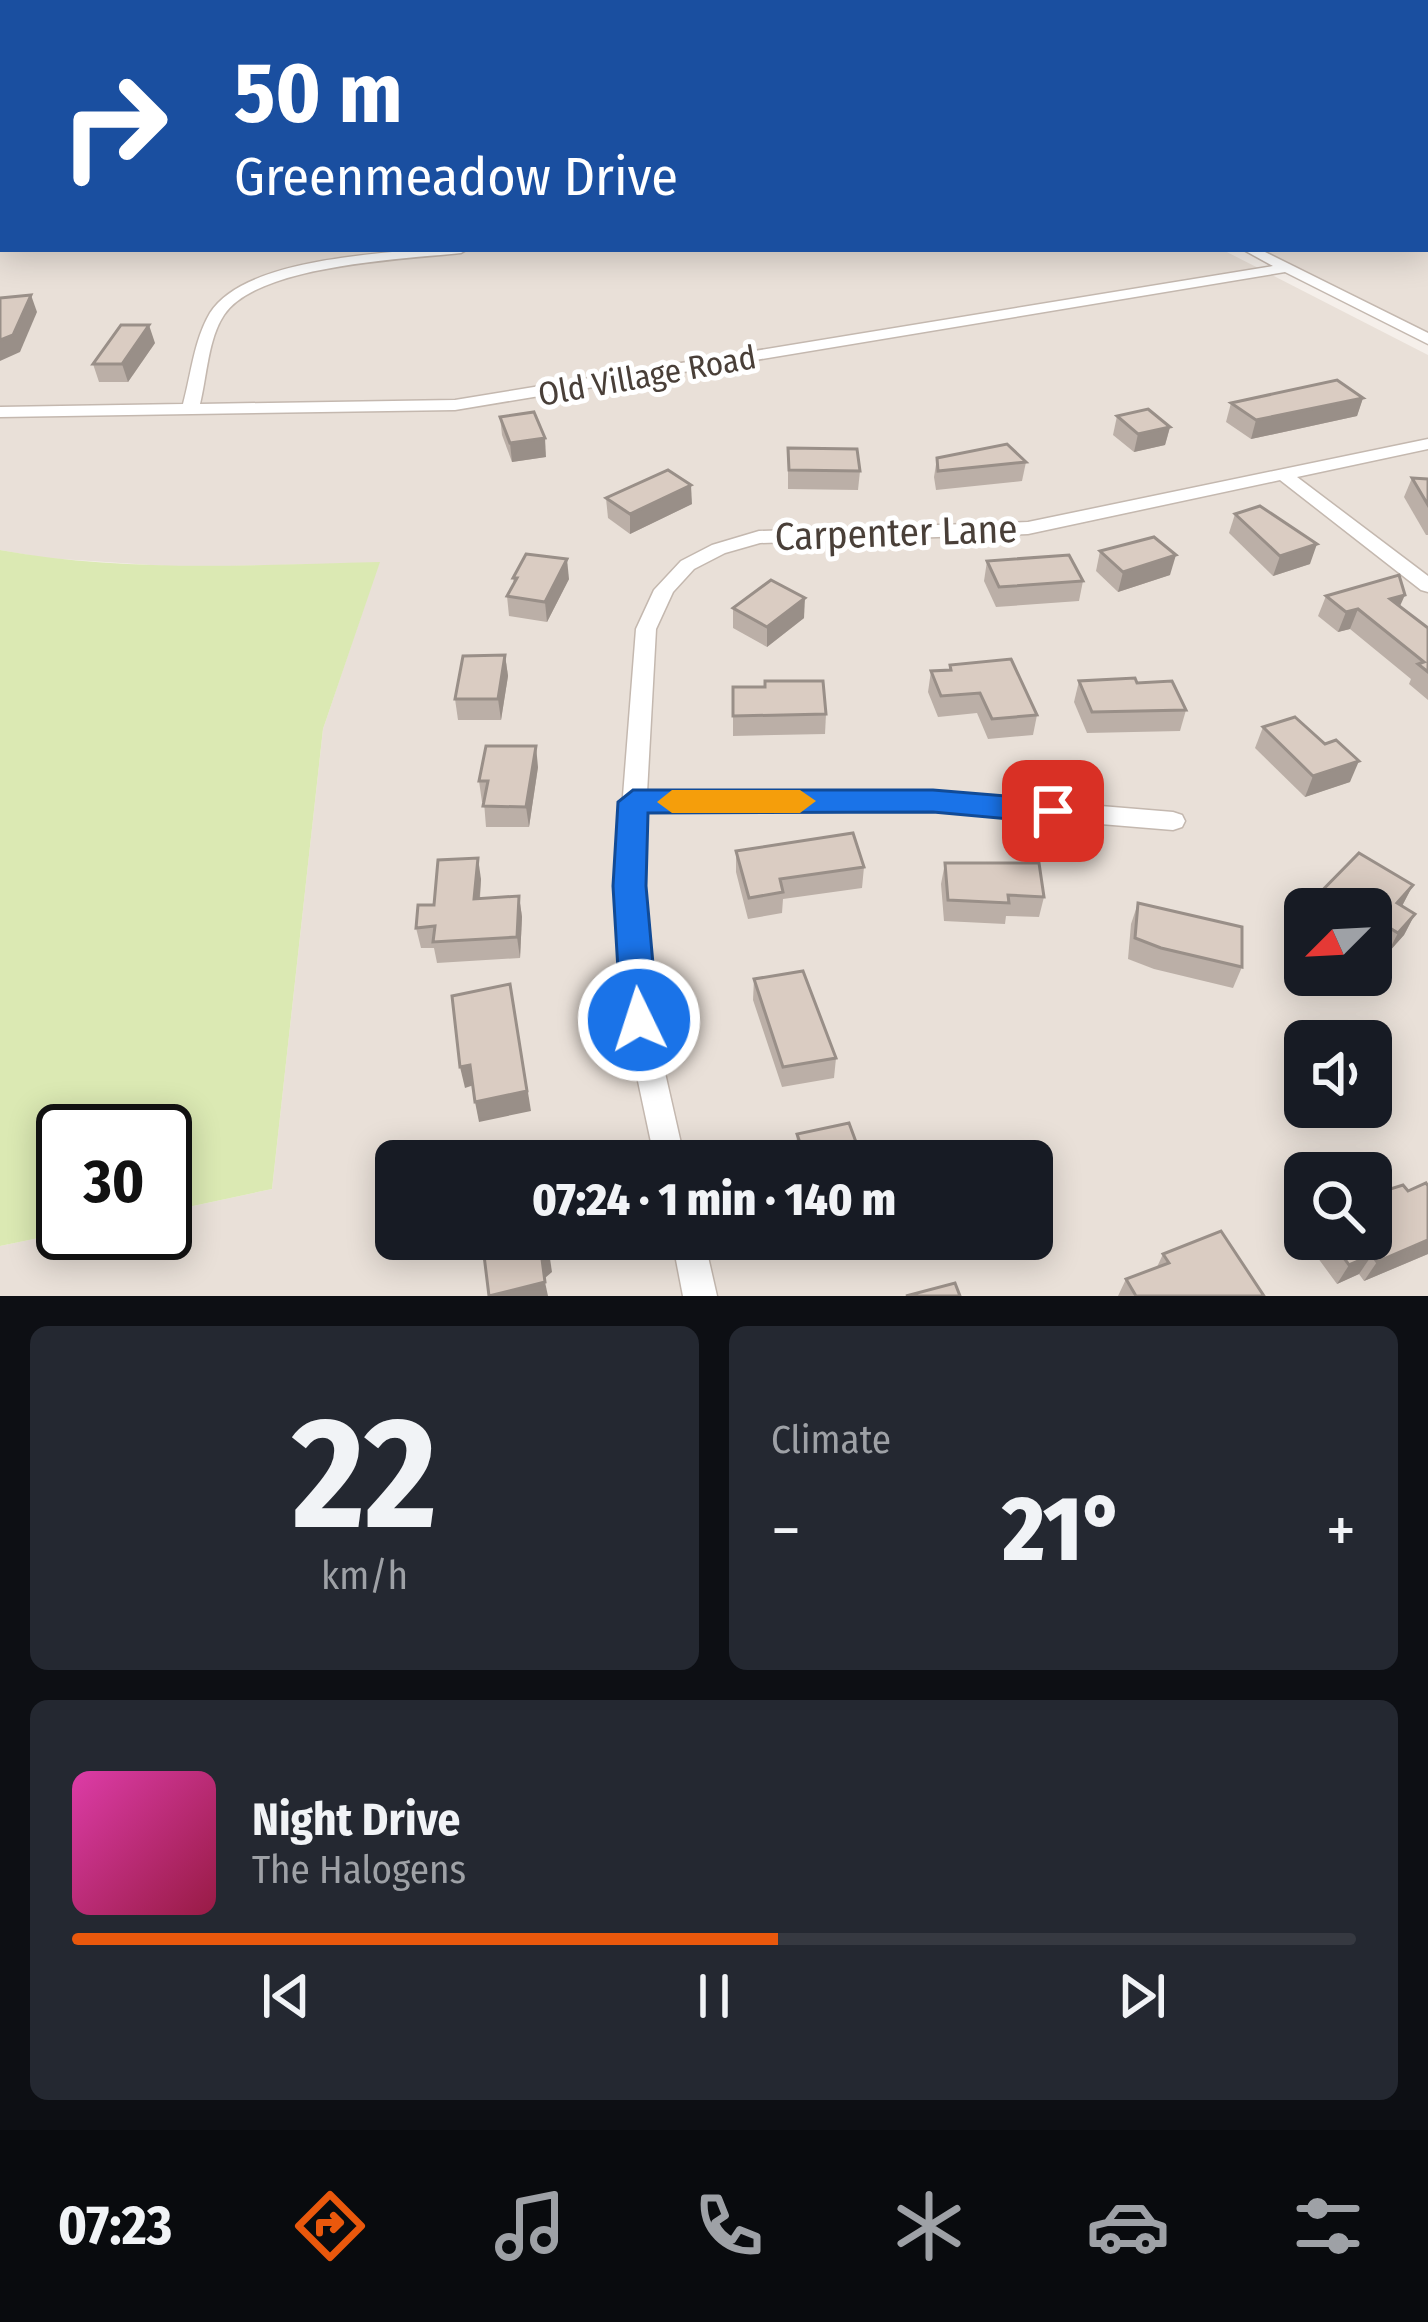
<!DOCTYPE html>
<html lang="en">
<head>
<meta charset="utf-8">
<style>
	:root { --surface:#171b24; --page:#242831; --text:#f1f3f6; --muted:#9ea1a6; --line:#363941; --accent:#ea580c }
	body { margin:0; font-family:"Fira Sans Condensed",sans-serif; background:var(--page); color:var(--text); height:100vh; display:flex; flex-direction:column; font-size:45px; white-space:nowrap }
	* { box-sizing:border-box; margin:0 }
	p { font-size:39px; color:var(--muted) }
	.icon { flex:none; width:66px; height:66px; fill:none; stroke:currentColor; stroke-width:2; stroke-linecap:round; stroke-linejoin:round }
	.map { position:relative; height:1296px; overflow:hidden }
	.details { display:flex; flex-direction:column; gap:30px; padding:30px; background:#0d0f14; flex:1 }
	.details>* { flex:none }
	.banner { position:absolute; left:0px; top:0px; width:1428px; height:252px; box-shadow:0 6px 30px #0003; background:#1a4fa0; color:#fff; overflow:hidden }
	.needle { width:78px; rotate:246deg }
	.fabs { position:absolute; left:1284px; top:888px; display:grid; gap:24px }
	.fabs a { display:grid; place-items:center; width:108px; height:108px; border-radius:18px; background:var(--surface); box-shadow:0 6px 30px #0003; font-size:60px }
	.speed { position:absolute; left:36px; top:1104px; display:flex; gap:24px; font-size:60px; font-weight:700; text-align:center }
	.speed>* { display:grid; place-content:center; width:156px; height:156px; border-radius:50%; background:var(--surface); box-shadow:0 6px 30px #0003; line-height:1 }
	.speed .limit { border:6px solid #111; border-radius:18px; background:#fff; color:#111 }
	.pin { position:absolute; display:grid; place-items:center; width:102px; height:102px; color:#fff; margin:-51px; border-radius:24px; box-shadow:0 6px 18px #0006 }
	.me { position:absolute; width:132px; margin:-66px; rotate:356deg; stroke-linejoin:round; filter:drop-shadow(0 0 9px #0008) }
	.turn { display:flex; align-items:center; gap:42px; height:252px; padding:0 36px; font-size:54px }
	.turn .icon { width:156px; height:156px; stroke-width:2.5 }
	.turn b { display:block; font-size:84px; line-height:102px }
	.big { font-size:90px; font-weight:800; line-height:1.1 }
	.details .tile { flex:1; display:flex; flex-direction:column; justify-content:center; gap:18px; min-width:0; padding:0 42px; border-radius:18px; background:var(--page) }
	.details .dial { align-items:center; gap:0 }
	.dial b { font-size:156px; line-height:1 }
	.song { display:flex; align-items:center; gap:36px }
	.cover { width:144px; height:144px; border-radius:18px; background:linear-gradient(135deg,hsl(320 70% 55%),hsl(340 70% 35%)) }
	.played { height:12px; border-radius:6px; background:linear-gradient(90deg,var(--accent) 55%,var(--line) 55%) }
	.keys { display:flex; justify-content:space-around; direction:ltr }
	.heat { display:flex; justify-content:space-between; align-items:center; font-size:66px; direction:ltr }
	.details .tiles { flex:1; display:grid; gap:30px; grid-template-columns:1fr 1fr }
	.tile:last-child { grid-column:span 2 }
	.trip { position:absolute; left:375px; top:1140px; width:678px; height:120px; border-radius:18px; background:var(--surface); box-shadow:0 6px 30px #0003; font-weight:800; line-height:120px; text-align:center }
	.menu { display:flex; height:192px; justify-content:space-around; align-items:center; background:#090b0e; color:var(--muted) }
	.menu .icon { width:84px; height:84px }
	.menu .selected { color:var(--accent) }
	.menu b { font-size:54px; color:var(--text) }
	.map>svg:first-child { display:block }
</style>
</head>
<body>
<div class="map">
<svg width="1428" height="1296" viewBox="0 0 1428 1296">
	<rect width="100%" height="100%" fill="#f5efea"/>
	<g fill="#e9e0d8" fill-rule="evenodd">
		<path d="M1425 121H1428V344L1250 249H1425Z"/>
		<path d="M1221 249 1428 355V1296H0V1246L63 1233H165V1212L272 1189 323 729 379 563 181 567 45 558 0 550V250ZM1305 909H1371V975H1305ZM1305 1041H1371V1107H1305ZM396 1161H1032V1239H396ZM1305 1173H1371V1239H1305Z"/>
	</g>
	<path fill="#dbe9b3" d="M0 550C125 573 253 565 380 562L323 729 272 1189 165 1212V1131H63V1233L0 1246Z"/>
	<g fill="none" stroke-linecap="round" stroke-linejoin="round">
		<path stroke="#a7e1f1" stroke-width="4.5" d="M383 3 396 0"/>
		<g stroke="#c4b8af" stroke-width="6">
			<g id="lane">
				<path d="M619 0 624 3"/>
				<path d="M660 0 666 3"/>
			</g>
		</g>
		<g stroke="#c4b8af" stroke-width="3">
			<g id="street">
				<path d="M1425 183 1428 184V192L1425 191Z"/>
				<path d="M423 249H468L461 253C404 259 257 265 224 315 208 339 207 376 200 404L455 400 1273 266 1242 249H1259L1428 333V344L1285 272 455 410 0 417V407L183 404C191 375 194 340 210 313 243 261 366 255 423 249Z"/>
				<path d="M1428 439V449L1297 477 1428 576V592L1421 590 1280 480 1028 534 760 543 725 553 694 569 673 592 656 629 647 793 933 792 1173 812 1182 815 1185 821 1182 827 1173 830 933 810 646 811 642 886 653 1020 685 1161H655L625 1020 616 886 636 629 654 590 681 561 712 545 759 531 1028 522Z"/>
				<path d="M672 1239H704L717 1296H683Z"/>
			</g>
		</g>
		<use href="#lane" stroke="#fff" stroke-width="4.5"/>
		<use href="#street" fill="#fff" fill-rule="evenodd"/>
	</g>
	<g fill="#bbafa7">
		<path d="M670 0H751L750 3H670Z"/>
		<path d="M1210 0H1361L1360 3H1229Z"/>
		<path d="M1425 9H1428V56H1425L1428 57V81H1425Z"/>
		<path d="M155 343 128 382H99L93 364Z"/>
		<path d="M1363 398 1357 416 1251 439 1226 422 1231 403Z"/>
		<path d="M1117 416 1170 427 1165 445 1134 452 1113 435Z"/>
		<path d="M500 417 546 457 512 462 502 435Z"/>
		<path d="M788 448 860 471 858 490 788 489Z"/>
		<path d="M937 458 1026 462 1022 481 936 490 934 477Z"/>
		<path d="M1412 478 1428 479V535H1426L1404 497Z"/>
		<path d="M606 498 692 504 630 534 608 518Z"/>
		<path d="M1235 514 1310 564 1273 576 1229 533Z"/>
		<path d="M1100 551 1170 575 1118 592 1096 571Z"/>
		<path d="M987 561 1083 581 1079 601 996 607 984 581Z"/>
		<path d="M513 578 569 579 547 622 509 616 507 596 514 584Z"/>
		<path d="M1326 596 1400 607 1428 629V700L1409 684 1411 679 1350 629 1338 632 1318 616Z"/>
		<path d="M733 608 804 618 767 647 733 628Z"/>
		<path d="M505 655 508 676 501 720H458L455 699Z"/>
		<path d="M950 665 1037 715 1033 735 988 739 977 713 938 717 928 692 931 671 949 670Z"/>
		<path d="M1079 681 1137 683 1186 710 1180 731 1087 733 1074 702Z"/>
		<path d="M733 687 826 714 825 734 733 736Z"/>
		<path d="M1263 727 1325 744 1350 782 1305 797 1255 748Z"/>
		<path d="M538 767 529 827H486L484 802H482L479 781Z"/>
		<path d="M736 851 864 867 862 888 783 899 782 913 748 919 736 872Z"/>
		<path d="M1359 853 1413 885 1402 906 1415 914 1404 935 1387 954 1371 944V909H1305V940L1293 932 1302 911Z"/>
		<path d="M945 863 1044 897 1039 917 1006 916 1005 924 944 921 941 884Z"/>
		<path d="M481 879 480 899 519 896 522 917 520 958 437 963 434 948H421L416 928 434 905Z"/>
		<path d="M1138 903 1242 967 1233 988 1154 969 1128 959 1131 924Z"/>
		<path d="M754 979 836 1058 834 1078 782 1087 753 1000Z"/>
		<path d="M797 1134 863 1161H798L796 1154Z"/>
		<path d="M1428 1186V1254L1364 1281 1359 1274 1337 1284 1301 1235 1305 1227V1239H1371L1408 1191Z"/>
		<path d="M1163 1254 1264 1296H1118L1126 1279 1157 1267Z"/>
	</g>
	<g fill="#998f88">
		<path d="M708 0H751L750 3H708Z"/>
		<path d="M31 295 37 312 20 352 0 361V340Z"/>
		<path d="M149 325 155 343 128 382 122 364Z"/>
		<path d="M1363 398 1357 416 1251 439 1256 420Z"/>
		<path d="M1170 427 1165 445 1134 452 1138 434Z"/>
		<path d="M545 438 546 457 512 462 510 443Z"/>
		<path d="M691 485 692 504 630 534V514Z"/>
		<path d="M1317 544 1310 564 1273 576 1280 556Z"/>
		<path d="M1176 555 1170 575 1118 592 1123 572Z"/>
		<path d="M567 559 569 579 547 622 545 602Z"/>
		<path d="M1405 595 1396 615 1390 599Z"/>
		<path d="M805 598 804 618 767 647V627Z"/>
		<path d="M1358 609 1350 629 1338 632 1346 612Z"/>
		<path d="M505 655 508 676 501 720 498 699Z"/>
		<path d="M536 746 538 767 529 827 526 807Z"/>
		<path d="M1359 761 1350 782 1305 797 1313 776Z"/>
		<path d="M478 858 481 879 478 920 474 899Z"/>
		<path d="M1413 885 1402 906 1397 903Z"/>
		<path d="M519 896 522 917 520 958 517 937Z"/>
		<path d="M1415 914 1404 935 1387 954 1398 933Z"/>
		<path d="M514 1005 531 1111 479 1122 475 1102Z"/>
		<path d="M470 1065 474 1085 465 1088 460 1067Z"/>
		<path d="M1428 1237V1254L1364 1281 1377 1262Z"/>
		<path d="M549 1252 552 1272 545 1278 542 1259Z"/>
		<path d="M1372 1255 1359 1274 1337 1284 1349 1265Z"/>
		<path d="M545 1282 548 1296H491Z"/>
	</g>
	<g fill="#daccc2" stroke="#998f88" stroke-width="3">
		<path d="M1276 0H1359L1357 3H1359H1295Z"/>
		<path d="M1425 9H1428V45H1425L1428 70H1425Z"/>
		<path d="M31 295 13 335 0 340V298Z"/>
		<path d="M121 325H149L122 364H93Z"/>
		<path d="M1337 380 1363 398 1256 420 1231 403Z"/>
		<path d="M1148 409 1170 427 1138 434 1117 416Z"/>
		<path d="M534 412 545 438 510 443 500 417Z"/>
		<path d="M1007 444 1026 462 938 471 937 458Z"/>
		<path d="M788 448 857 449 860 471 789 470Z"/>
		<path d="M668 470 691 485 630 514 606 498Z"/>
		<path d="M1412 478 1428 479V505Z"/>
		<path d="M1260 506 1317 544 1280 556 1235 514Z"/>
		<path d="M1154 537 1176 555 1123 572 1100 551Z"/>
		<path d="M526 554 567 559 545 602 507 596 517 578H513Z"/>
		<path d="M1069 555 1083 581 999 587 987 561Z"/>
		<path d="M1399 575 1405 595 1390 599 1428 628V672L1418 664 1424 662 1358 609 1346 612 1326 596Z"/>
		<path d="M771 580 805 598 767 627 733 608Z"/>
		<path d="M505 655 498 699H455L463 656Z"/>
		<path d="M1011 659 1037 715 992 719 980 693 941 696 931 671 951 670 950 665Z"/>
		<path d="M1135 678 1137 683 1172 681 1186 710 1092 712 1079 681Z"/>
		<path d="M765 681H823L826 714 733 716V687H765Z"/>
		<path d="M1295 717 1325 744 1336 740 1359 761 1313 776 1263 727Z"/>
		<path d="M486 746H536L526 807 483 806 488 781H479Z"/>
		<path d="M853 833 864 867 780 879 783 892 749 898 736 851Z"/>
		<path d="M1359 853 1413 885 1397 903 1415 914 1398 933 1380 922 1371 932V909H1305V912L1302 911Z"/>
		<path d="M478 858 474 899 519 896 517 937 433 942 435 926 416 928 418 905H434L438 860Z"/>
		<path d="M945 863H1039L1044 897 1008 895 1009 903 948 900Z"/>
		<path d="M1138 903 1242 927V967L1161 948 1135 938Z"/>
		<path d="M803 971 836 1058 783 1067 754 979Z"/>
		<path d="M510 984 527 1091 475 1102 470 1065 460 1067 452 996Z"/>
		<path d="M849 1123 863 1161H806L797 1134Z"/>
		<path d="M1426 1183 1428 1186V1240L1377 1262 1372 1255 1349 1265 1330 1239H1371V1195L1403 1185 1408 1191Z"/>
		<path d="M1221 1231 1264 1296H1136L1126 1279 1169 1263 1163 1254Z"/>
		<path d="M482 1239H547L549 1252 542 1259 545 1282 489 1296Z"/>
		<path d="M955 1283 960 1296H906Z"/>
	</g>
	<path fill="#1a73e8" stroke="#114b97" stroke-width="3" d="M633 790H933L1053 800 1069 811 1053 823 933 812 648 813 646 886 658 1020 652 1031 639 1036 626 1031 621 1020 613 886 618 802Z"/>
	<path fill="#f59e0b" d="M672 790H800L816 801 800 813H672L657 802Z"/>
	<g text-anchor="middle" stroke-width="10" stroke-linejoin="round" paint-order="stroke">
		<g font-size="33" fill="#493f38" stroke="#fff">
			<text transform="translate(647 375) rotate(-10)" y="12">Old Village Road</text>
		</g>
		<g font-size="39" fill="#493f38" stroke="#fff">
			<text transform="translate(896 532) rotate(-2)" y="14">Carpenter Lane</text>
		</g>
	</g>
</svg>
<div class="fabs">
<a><svg class="needle" viewBox="-14 -14 28 28"><path d="M0-13l5 13h-10z" fill="#e53935"/><path d="M0 13l5-13h-10z" fill="#9ea1a6"/></svg></a>
<a><svg class="icon" aria-label="sound" viewBox="0 0 24 24"><path d="M4 9h4l5-4v14l-5-4H4zM17 9q2 3 0 6"/></svg></a>
<a><svg class="icon" aria-label="search" viewBox="0 0 24 24"><circle cx="10" cy="10" r="6"/><path d="M15 15l6 6"/></svg></a>
</div>
<div class="speed"><div class="limit">30</div></div>
<div class="pin" style="left:1053px;top:811px;background:#d93025"><svg class="icon" aria-label="arrive" viewBox="0 0 24 24"><path d="M6 21V4h12l-3 4 3 4H6"/></svg></div>
<svg class="me" style="left:639px;top:1020px" viewBox="-20 -20 40 40"><circle r="17" fill="#1a73e8" stroke="#fff" stroke-width="3"/><path d="M0-11L8 9 0 5-8 9z" fill="#fff"/></svg>
<div class="trip">07:24 · 1 min · 140 m</div>
<div class="banner">
<div class="turn"><svg class="icon" aria-label="right" viewBox="0 0 24 24"><path d="M7 20v-9h11M14 6l5 5-5 5"/></svg><div><b>50 m</b>Greenmeadow Drive</div></div>
</div>
</div>
<section class="details">
<div class="tiles">
<div class="tile dial"><b>22</b><p>km/h</p></div>
<div class="tile"><p>Climate</p>
<div class="heat"><a>−</a><b class="big">21°</b><a>+</a></div>
</div>
<div class="tile">
<div class="song"><i class="cover"></i><div><b>Night Drive</b><p>The Halogens</p></div></div>
<div class="played"></div>
<div class="keys"><svg class="icon" aria-label="previous" viewBox="0 0 24 24"><path d="M18 5L8 12l10 7zM5 5v14"/></svg><svg class="icon" aria-label="pause" viewBox="0 0 24 24"><path d="M8 5v14M16 5v14"/></svg><svg class="icon" aria-label="next" viewBox="0 0 24 24"><path d="M6 5l10 7-10 7zM19 5v14"/></svg></div>
</div>
</div>
</section>
<nav class="menu">
<b>07:23</b>
<svg class="icon selected" aria-label="directions" viewBox="0 0 24 24"><path d="M12 3l9 9-9 9-9-9zM9 14v-3h6M13 9l2 2-2 2"/></svg>
<svg class="icon" aria-label="music" viewBox="0 0 24 24"><path d="M9 18V5l10-2v13"/><circle cx="6" cy="18" r="3"/><circle cx="16" cy="16" r="3"/></svg>
<svg class="icon" aria-label="phone" viewBox="0 0 24 24"><path d="M5 4h4l2 5-3 2q2 4 5 5l2-3 5 2v4C11 20 4 13 5 4z"/></svg>
<svg class="icon" aria-label="climate" viewBox="0 0 24 24"><path d="M12 3v18M4 7l16 10M4 17L20 7"/></svg>
<svg class="icon" aria-label="car" viewBox="0 0 24 24"><path d="M5 17H2v-5l4-1 3-4h7l3 4 3 1v5h-3M9 17h6M6 11h13"/><circle cx="7" cy="17" r="2"/><circle cx="17" cy="17" r="2"/></svg>
<svg class="icon" aria-label="filters" viewBox="0 0 24 24"><path d="M4 7h16M4 17h16"/><circle cx="9" cy="7" r="2"/><circle cx="15" cy="17" r="2"/></svg>
</nav>
</body>
</html>
